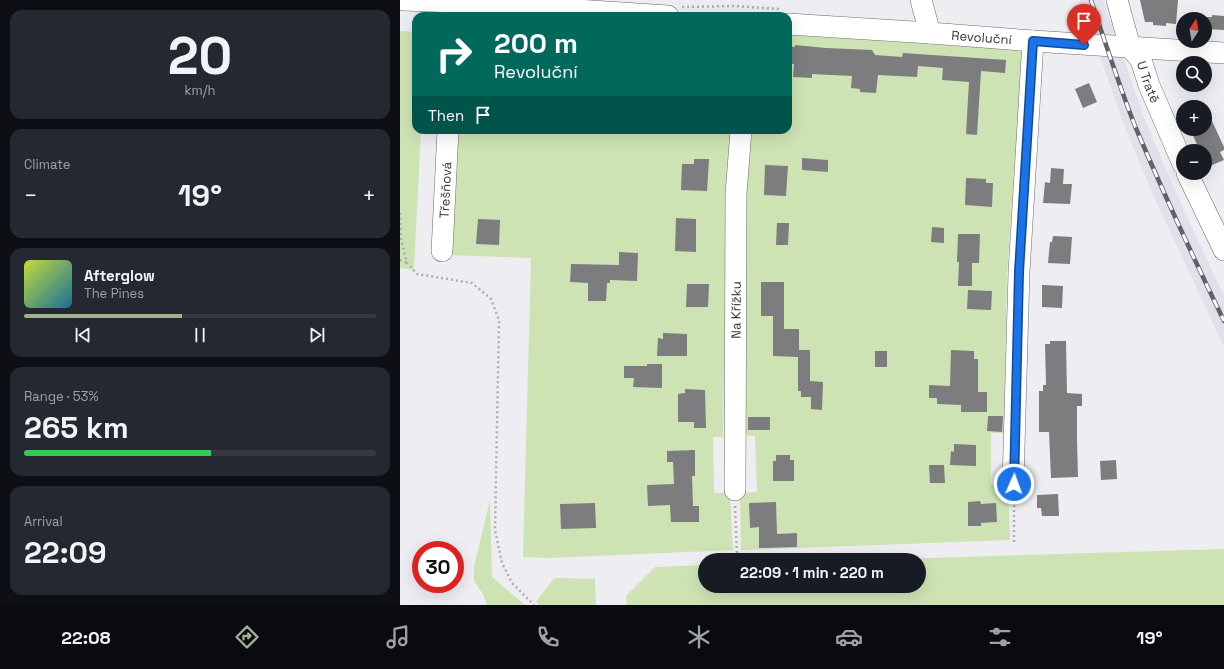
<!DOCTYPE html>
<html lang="en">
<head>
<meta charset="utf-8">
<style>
	:root { --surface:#171b24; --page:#242831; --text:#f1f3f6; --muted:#9ea1a6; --line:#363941; --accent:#a3b190 }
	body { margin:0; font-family:"Space Grotesk",sans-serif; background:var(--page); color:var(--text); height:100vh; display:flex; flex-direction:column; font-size:15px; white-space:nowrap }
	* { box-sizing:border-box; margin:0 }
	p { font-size:13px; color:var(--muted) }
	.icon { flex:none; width:22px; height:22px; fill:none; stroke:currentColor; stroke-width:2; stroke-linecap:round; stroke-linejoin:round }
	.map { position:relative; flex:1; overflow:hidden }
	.panel { display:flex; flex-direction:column; gap:10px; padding:10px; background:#0d0f14; width:400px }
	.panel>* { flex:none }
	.top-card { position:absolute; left:12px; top:12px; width:380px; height:122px; border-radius:12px; box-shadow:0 4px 16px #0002; background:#00695c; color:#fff; overflow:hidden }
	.needle { width:26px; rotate:11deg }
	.buttons { position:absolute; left:776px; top:12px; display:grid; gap:8px }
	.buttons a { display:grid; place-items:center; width:36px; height:36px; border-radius:50%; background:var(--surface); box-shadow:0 4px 16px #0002; font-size:20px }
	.speed { position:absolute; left:12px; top:541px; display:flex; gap:8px; font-size:20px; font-weight:700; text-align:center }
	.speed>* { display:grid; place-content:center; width:52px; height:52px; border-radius:50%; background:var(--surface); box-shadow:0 4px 16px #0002; line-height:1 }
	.speed .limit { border:6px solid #d22; background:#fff; color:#111 }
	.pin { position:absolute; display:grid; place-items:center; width:34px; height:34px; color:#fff; margin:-41px -17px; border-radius:50% 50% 50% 0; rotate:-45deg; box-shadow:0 0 4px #0007 }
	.pin .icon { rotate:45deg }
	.me { position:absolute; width:44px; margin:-22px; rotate:2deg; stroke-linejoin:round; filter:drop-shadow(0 0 3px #0008) }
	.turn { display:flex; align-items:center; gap:14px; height:84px; padding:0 16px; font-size:18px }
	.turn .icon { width:52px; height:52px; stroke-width:2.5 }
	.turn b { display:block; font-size:28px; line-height:34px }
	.then { display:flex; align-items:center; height:38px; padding:0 16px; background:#0003; gap:8px; font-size:15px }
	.big { font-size:30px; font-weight:700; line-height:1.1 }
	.panel .tile { flex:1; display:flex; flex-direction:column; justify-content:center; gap:6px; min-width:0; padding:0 14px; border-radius:12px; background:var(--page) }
	.panel .dial { align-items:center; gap:0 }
	.dial b { font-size:52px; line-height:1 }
	.song { display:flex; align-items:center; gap:12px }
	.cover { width:48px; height:48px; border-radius:6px; background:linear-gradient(135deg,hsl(70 70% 55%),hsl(200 70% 35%)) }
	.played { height:4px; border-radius:2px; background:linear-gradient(90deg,var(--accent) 45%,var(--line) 45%) }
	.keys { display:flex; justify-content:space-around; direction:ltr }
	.heat { display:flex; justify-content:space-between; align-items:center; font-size:22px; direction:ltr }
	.charge { height:6px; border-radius:3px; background:linear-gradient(90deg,#34c759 53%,var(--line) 0) }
	.trip { position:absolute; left:298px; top:553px; width:228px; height:40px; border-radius:20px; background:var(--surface); box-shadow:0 4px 16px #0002; font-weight:700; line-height:40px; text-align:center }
	.menu { display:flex; height:64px; justify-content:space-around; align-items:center; background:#090b0e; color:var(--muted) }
	.menu .icon { width:28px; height:28px }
	.menu .current { color:var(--accent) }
	.menu b { font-size:18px; color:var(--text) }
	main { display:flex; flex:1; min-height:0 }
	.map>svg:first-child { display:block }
</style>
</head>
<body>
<main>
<section class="panel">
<div class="tile dial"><b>20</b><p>km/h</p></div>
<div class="tile"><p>Climate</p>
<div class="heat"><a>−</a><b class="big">19°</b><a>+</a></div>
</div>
<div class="tile">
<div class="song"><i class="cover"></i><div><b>Afterglow</b><p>The Pines</p></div></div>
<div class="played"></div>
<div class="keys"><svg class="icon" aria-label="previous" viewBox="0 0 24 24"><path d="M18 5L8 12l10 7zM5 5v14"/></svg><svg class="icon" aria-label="pause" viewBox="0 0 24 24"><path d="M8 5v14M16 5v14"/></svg><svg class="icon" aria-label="next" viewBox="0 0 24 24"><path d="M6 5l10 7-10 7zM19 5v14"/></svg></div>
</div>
<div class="tile"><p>Range · 53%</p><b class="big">265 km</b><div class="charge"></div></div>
<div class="tile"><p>Arrival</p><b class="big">22:09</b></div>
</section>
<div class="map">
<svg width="824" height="605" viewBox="0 0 824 605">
	<rect width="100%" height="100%" fill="#eeedf1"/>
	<path fill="#e3e0eb" d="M680 0H703L745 120 776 193 824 296V347L756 201 725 128Z"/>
	<g fill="#cde3b4">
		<path d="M63 13 118 16H63Z"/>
		<path d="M0 31 16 32V130H21L14 270 0 268Z"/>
		<path d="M388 35 622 50 607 276 604 433H591V485H608L610 540 341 550 340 493 357 492 355 436 342 435 346 207 350 130H388Z"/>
		<path d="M56 130H332L326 265 323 437H313L314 493H330L333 550 149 558 123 557 131 258 49 255Z"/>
		<path d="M90 500 92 577 125 605H87L83 594 74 581V567Z"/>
		<path d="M824 549V605H227L226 596 255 567 305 565V586H519V560H465Z"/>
		<path d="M154 578 195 579 196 605H139L136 602Z"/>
	</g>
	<g fill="#7d7c7f">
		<path d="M740 0H778L776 24 766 23V26L753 25V22H745Z"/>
		<path d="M812 15 824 16V30L805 29V17H812Z"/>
		<path d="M395 45 426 48 472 50 475 55 502 57 503 53 606 60 605 73 581 71 577 135 566 134 569 82 542 80 543 68 518 66 517 77 478 75 476 93 460 92V89L451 88 452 76 412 74V78L393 77 394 64H388V46L395 47Z"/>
		<path d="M689 83 697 102 683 108 675 89Z"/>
		<path d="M805 106 824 147V150L820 152 824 160 810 166 805 155V151H800L790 129H805Z"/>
		<path d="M402 158 428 160V172L402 170Z"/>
		<path d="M294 159H309L307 191 281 190 282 164H294Z"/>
		<path d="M365 165 388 166 386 196 364 195Z"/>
		<path d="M651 168 664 169 663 184H672L670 204 643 203 645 182 650 183Z"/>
		<path d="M566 178 586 179V183H593L592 207 565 205Z"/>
		<path d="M276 218 296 219V252L275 251Z"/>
		<path d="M78 219 100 220 99 245 76 244Z"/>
		<path d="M377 223H389L388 245H376Z"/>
		<path d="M532 227 544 228V243L531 242Z"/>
		<path d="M558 234H580L579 263H572V286H558L559 262H557Z"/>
		<path d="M653 236 672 237 670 264 648 263 650 242H652Z"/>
		<path d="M219 252 238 253 237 281 210 280V283H207L206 301H188V283L170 282 171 264 219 265Z"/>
		<path d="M361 282H384V329H399V350H410V381L423 382 422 410 411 409V397H401V391H398V357L373 356V316H361Z"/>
		<path d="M287 284H309L308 307H286Z"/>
		<path d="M642 285 663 286 662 308 642 307Z"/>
		<path d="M568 290 592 291 591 310 567 309Z"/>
		<path d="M263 333 287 334V356H257L258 338 263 339Z"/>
		<path d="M650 341H666L667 393 682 394V406H677V440L678 477 651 478 649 432H639V391H643V385H646L645 344H650Z"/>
		<path d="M551 350 574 351V359H578V392H587V412H561V405L537 404V398H529V385L550 386Z"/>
		<rect x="475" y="351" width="12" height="16"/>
		<path d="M247 364H262V388L233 387 234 378H224V366H247Z"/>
		<path d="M285 389 305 390 306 428H294V422H278V394L285 393Z"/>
		<path d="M588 416H603L602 432 587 431Z"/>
		<rect x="348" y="417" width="22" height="13"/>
		<path d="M554 444 576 445V466L550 465 551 451 554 452Z"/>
		<path d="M295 450V476H292L293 506H299V522H271L270 505 248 506 247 485 274 484 273 462H267V451Z"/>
		<path d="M376 455H390V460H394V481H373V461H376Z"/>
		<path d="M716 460 717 479 701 480 700 461Z"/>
		<path d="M529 465H544L545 483H530Z"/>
		<path d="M658 494 659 516H642L641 508H637V495Z"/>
		<path d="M580 501 581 504 596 503 597 522 581 523V526H568V502Z"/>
		<path d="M376 502 377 534 397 533V547L359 548V527L350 528 349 503Z"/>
		<path d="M195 503 196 528 161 529 160 504Z"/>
	</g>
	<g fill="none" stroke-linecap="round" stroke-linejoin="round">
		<g stroke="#6b6a6d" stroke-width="22">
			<g id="minor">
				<path d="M4 0 55 2 268 16"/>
				<path d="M521 0 530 33"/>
				<path id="s1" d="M717 0 730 47 741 60 749 85 783 164"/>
				<path id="s2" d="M388 24 530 33 633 41 824 53"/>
				<path d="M787 173 824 250"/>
				<path id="s3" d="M42 251 48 130"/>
				<path d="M613 483 619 272 633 41"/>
				<path id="s4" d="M335 490 336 194 341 130"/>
			</g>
		</g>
		<g stroke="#aeadb0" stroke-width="2.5" stroke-dasharray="2 3" stroke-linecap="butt">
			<path d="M282 7 334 6 379 9"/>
			<path d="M0 213 1 239 7 263 17 274 72 283 91 299 99 320 95 530 102 563 112 583 134 605"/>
			<path d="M0 260 7 263"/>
			<path d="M614 500V543"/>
			<path d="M335 506 337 554"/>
		</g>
		<use href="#minor" stroke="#fff" stroke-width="21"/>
		<g stroke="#626163" stroke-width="4.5">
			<path id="rail" d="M691 0C705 42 719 85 735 126 763 192 793 257 824 321"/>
		</g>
		<use href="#rail" stroke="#fcfbfe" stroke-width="3" stroke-dasharray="9" stroke-linecap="butt"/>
	</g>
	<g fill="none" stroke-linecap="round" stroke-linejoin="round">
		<g stroke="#114b97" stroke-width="10">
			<path id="route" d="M614 484 619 272 633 41 684 45"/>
		</g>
		<use href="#route" stroke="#1a73e8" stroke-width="7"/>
	</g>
	<g text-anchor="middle" stroke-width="4" stroke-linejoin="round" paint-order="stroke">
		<g font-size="13" fill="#373738" stroke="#fcfbfe">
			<text dy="5" stroke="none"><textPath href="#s2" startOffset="194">Revoluční</textPath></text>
			<text dy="5" stroke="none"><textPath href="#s1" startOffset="89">U Tratě</textPath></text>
			<text dy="5" stroke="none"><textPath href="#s3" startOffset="61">Třešňová</textPath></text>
			<text dy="5" stroke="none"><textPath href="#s4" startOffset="180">Na Křížku</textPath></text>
		</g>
	</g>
</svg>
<div class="buttons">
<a><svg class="needle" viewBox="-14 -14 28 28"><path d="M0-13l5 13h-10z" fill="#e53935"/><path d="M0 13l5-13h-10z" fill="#9ea1a6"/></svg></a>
<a><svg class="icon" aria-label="search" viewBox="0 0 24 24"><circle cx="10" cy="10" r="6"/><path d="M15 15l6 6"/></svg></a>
<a>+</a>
<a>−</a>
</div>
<div class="speed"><div class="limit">30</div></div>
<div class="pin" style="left:684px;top:45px;background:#d93025"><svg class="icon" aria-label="arrive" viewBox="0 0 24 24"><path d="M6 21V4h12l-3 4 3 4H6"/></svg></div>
<svg class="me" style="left:614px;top:484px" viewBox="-20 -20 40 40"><circle r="17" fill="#1a73e8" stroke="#fff" stroke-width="3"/><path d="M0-11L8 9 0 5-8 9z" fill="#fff"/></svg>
<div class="trip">22:09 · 1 min · 220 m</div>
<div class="top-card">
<div class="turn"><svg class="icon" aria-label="right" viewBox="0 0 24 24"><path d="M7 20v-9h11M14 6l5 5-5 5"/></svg><div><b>200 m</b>Revoluční</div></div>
<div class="then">Then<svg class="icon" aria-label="arrive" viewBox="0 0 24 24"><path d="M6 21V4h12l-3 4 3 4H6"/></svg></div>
</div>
</div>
</main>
<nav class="menu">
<b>22:08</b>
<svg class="icon current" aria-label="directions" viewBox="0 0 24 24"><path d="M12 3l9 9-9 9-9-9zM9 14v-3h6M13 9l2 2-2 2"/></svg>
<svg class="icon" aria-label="music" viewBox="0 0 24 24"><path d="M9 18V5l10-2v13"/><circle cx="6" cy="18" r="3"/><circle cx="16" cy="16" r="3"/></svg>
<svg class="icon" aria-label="phone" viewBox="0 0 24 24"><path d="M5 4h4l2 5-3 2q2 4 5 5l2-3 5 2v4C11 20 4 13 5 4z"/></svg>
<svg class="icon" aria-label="climate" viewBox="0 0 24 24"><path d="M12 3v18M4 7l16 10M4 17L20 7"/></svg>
<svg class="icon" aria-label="car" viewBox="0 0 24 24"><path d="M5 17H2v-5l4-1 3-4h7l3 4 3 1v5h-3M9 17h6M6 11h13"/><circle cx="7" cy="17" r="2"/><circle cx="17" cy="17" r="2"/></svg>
<svg class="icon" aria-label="filters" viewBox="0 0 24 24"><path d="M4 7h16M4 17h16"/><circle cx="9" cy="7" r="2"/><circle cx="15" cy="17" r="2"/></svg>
<b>19°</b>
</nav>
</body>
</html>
